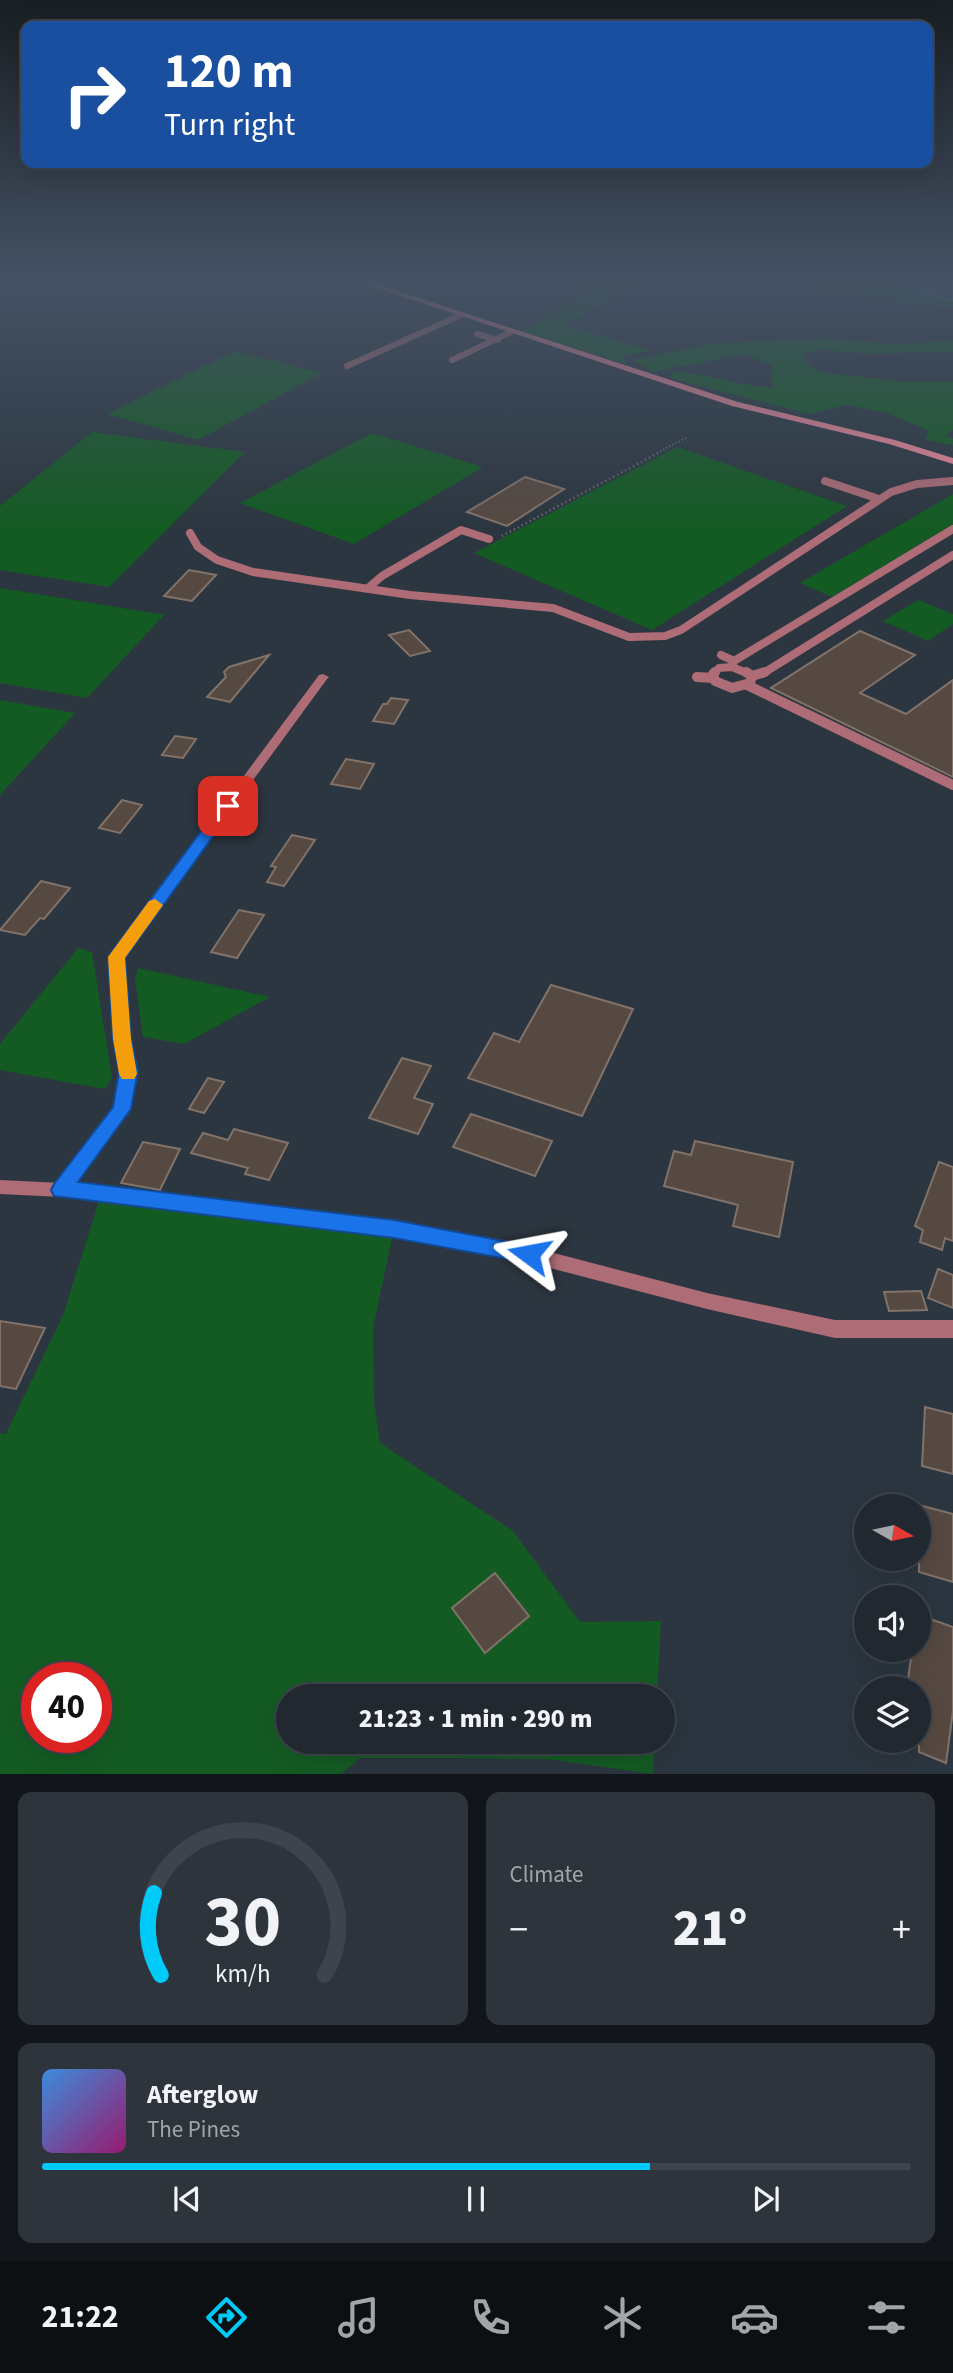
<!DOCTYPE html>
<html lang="en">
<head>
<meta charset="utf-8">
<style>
	:root { --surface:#212830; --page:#2d343c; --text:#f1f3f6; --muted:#a2a6ab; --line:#3e444c; --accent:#00cbf8 }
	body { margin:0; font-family:"Source Sans 3",sans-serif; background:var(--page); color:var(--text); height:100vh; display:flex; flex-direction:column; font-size:26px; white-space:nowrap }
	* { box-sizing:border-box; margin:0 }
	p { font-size:23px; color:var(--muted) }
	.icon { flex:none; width:38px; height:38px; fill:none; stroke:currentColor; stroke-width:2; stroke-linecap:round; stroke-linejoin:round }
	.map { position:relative; height:1774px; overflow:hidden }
	.details { display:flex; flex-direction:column; gap:18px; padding:18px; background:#12161a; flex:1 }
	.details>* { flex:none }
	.banner { position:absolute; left:21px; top:21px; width:912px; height:147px; border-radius:14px; box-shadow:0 7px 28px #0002,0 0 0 2px var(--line); background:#1a4fa0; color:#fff; overflow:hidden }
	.needle { width:46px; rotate:99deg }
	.controls { position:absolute; left:854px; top:1494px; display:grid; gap:14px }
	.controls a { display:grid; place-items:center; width:77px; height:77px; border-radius:50%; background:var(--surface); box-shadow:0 7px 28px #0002,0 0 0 2px var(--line); font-size:35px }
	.speed { position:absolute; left:21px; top:1662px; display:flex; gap:14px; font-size:35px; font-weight:700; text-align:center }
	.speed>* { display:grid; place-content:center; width:91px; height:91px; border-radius:50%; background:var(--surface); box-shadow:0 7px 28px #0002,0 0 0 2px var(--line); line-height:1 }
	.speed .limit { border:10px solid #d22; background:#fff; color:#111 }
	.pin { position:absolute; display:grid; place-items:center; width:60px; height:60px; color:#fff; margin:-30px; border-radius:14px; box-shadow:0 4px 10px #0006 }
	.me { position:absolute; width:77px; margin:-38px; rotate:283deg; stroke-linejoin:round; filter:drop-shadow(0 0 5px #0008) }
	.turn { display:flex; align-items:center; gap:24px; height:147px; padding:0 28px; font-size:32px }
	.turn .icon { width:91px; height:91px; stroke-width:2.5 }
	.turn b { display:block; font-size:49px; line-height:60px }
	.big { font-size:52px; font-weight:800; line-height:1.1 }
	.details .card { flex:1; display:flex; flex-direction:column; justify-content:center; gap:10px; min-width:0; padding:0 24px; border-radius:14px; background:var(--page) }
	.details .dial { align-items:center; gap:0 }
	.dial svg { height:182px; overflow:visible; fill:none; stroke:var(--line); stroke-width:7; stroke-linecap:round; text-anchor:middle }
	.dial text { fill:var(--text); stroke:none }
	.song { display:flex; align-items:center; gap:21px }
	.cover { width:84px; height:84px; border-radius:10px; background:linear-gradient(135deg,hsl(210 70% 55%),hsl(320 70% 35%)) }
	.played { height:7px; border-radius:4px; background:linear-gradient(90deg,var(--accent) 70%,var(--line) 70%) }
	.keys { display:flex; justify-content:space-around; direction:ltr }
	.heat { display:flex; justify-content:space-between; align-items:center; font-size:38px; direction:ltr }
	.details .tiles { flex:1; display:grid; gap:18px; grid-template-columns:1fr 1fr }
	.card:last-child { grid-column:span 2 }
	.trip { position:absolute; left:276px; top:1684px; width:399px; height:70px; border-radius:35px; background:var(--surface); box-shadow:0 7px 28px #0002,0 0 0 2px var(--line); font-weight:800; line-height:70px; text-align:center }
	.tabs { display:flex; height:112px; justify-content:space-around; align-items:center; background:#0d1013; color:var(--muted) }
	.tabs .icon { width:49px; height:49px }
	.tabs .on { color:var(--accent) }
	.tabs b { font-size:32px; color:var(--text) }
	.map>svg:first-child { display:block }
</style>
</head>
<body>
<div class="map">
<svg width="953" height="1775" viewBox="0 0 953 1775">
	<rect width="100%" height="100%" fill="#2c3640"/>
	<g fill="#145b23" fill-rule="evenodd">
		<path d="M597 280H654L633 283 567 326 650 350 623 356 627 364 522 331 583 295Z"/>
		<path d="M779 280H873L953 301V308L892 301Z"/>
		<path d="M825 339 894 344 953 341V352C922 350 890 355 860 353 836 352 824 347 801 354L807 363 820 372 906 382 953 381V430L946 435 953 438V445L925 440 929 431 887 413 846 405 809 414 670 378 675 372C708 373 739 387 772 387L771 365 745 354 653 372 633 360 718 343Z"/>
		<path d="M234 351 322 373 198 440 107 414Z"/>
		<path d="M92 432 245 452 109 587 0 570V506Z"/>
		<path d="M372 433 483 467 354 544 240 503Z"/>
		<path d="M677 447 847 506 652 630 474 553Z"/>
		<path d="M953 494V524L832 597 800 583Z"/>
		<path d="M0 588 164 615 87 698 0 683Z"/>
		<path d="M918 600 953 614V624L928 641 883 621Z"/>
		<path d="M0 700 75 713 0 795Z"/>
		<path d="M78 948 92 952 112 1078 105 1089 0 1070V1044Z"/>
		<path d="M138 968 270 997 184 1044 143 1037 135 979Z"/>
		<path d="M102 1192 394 1229 373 1328 374 1402 380 1443 513 1531 580 1622 661 1621 657 1696H289V1741H655L653 1774 546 1759 449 1758H360L340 1775 0 1774V1433L6 1434 63 1315ZM37 1678H96V1738H37Z"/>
	</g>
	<path fill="#184d6b" stroke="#547b92" stroke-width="2" d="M873 280 953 283V301Z"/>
	<g fill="#564941" stroke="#81726a" stroke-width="2">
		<path d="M525 477 564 489 507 526 467 512Z"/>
		<path d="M189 570 216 575 192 601 164 596Z"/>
		<path d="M409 630 430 651 410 656 389 635Z"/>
		<path d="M860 631 915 655 860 693 906 714 953 680V777L771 688Z"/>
		<path d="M269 655 230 702 207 697 226 677 224 672 229 667Z"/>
		<path d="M391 698 408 700 394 724 373 721 383 704H387Z"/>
		<path d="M175 736 196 739 183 758 162 755Z"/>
		<path d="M346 759 374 764 360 789 331 784Z"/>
		<path d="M122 800 142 805 120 833 99 828Z"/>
		<path d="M292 835 315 840 284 886 267 882 276 867 271 866Z"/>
		<path d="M41 881 70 888 44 919 40 918 25 935 0 930Z"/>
		<path d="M239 910 264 915 237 958 211 952Z"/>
		<path d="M551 985 633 1009 582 1116 468 1078 494 1033 519 1042Z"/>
		<path d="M402 1058 431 1066 414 1098 433 1104 418 1134 369 1118Z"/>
		<path d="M208 1078 224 1082 204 1113 189 1109Z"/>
		<path d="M471 1114 552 1141 535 1176 453 1147Z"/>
		<path d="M234 1129 288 1143 269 1180 245 1174 248 1168 191 1153 203 1133 228 1140Z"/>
		<path d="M695 1141 793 1162 779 1237 733 1226 738 1205 664 1186 674 1151 691 1155Z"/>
		<path d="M143 1142 180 1149 160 1190 121 1183Z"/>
		<path d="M939 1162 953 1167V1241L945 1238 942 1250 920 1242 923 1230 915 1226Z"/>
		<path d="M938 1269 953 1275V1308L928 1298Z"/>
		<path d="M921 1291 927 1310 889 1311 884 1292Z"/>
		<path d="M0 1321 45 1328 16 1389 0 1386Z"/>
		<path d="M925 1407 953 1414V1474L922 1466Z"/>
		<path d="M919 1505 953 1514V1582L919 1572Z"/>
		<path d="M495 1573 529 1616 485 1653 452 1608Z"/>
		<path d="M919 1615 953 1627V1711L946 1763 919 1752V1689L907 1687 912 1650H919Z"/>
	</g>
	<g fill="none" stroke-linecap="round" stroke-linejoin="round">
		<path stroke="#757d86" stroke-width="2" stroke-dasharray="1 2.5" stroke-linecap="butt" d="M657 453 686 438"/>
		<path stroke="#757d86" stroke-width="2.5" stroke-dasharray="1 3.5" stroke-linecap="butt" d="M502 536 660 452"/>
		<g stroke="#ad6c76" stroke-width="6">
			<path d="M477 334 498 340"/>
			<path d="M452 360 511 332"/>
			<path d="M347 366 461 315"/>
		</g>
		<g stroke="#ad6c76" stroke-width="8">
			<path d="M825 481 879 499"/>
			<path d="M190 533 198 547 217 560 253 572 410 595 553 608 629 637 665 636 681 630 891 492 917 484 953 481"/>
			<path d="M368 588 382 576 461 530 489 539"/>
			<path d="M721 655 734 661"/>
			<path d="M732 667 734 661 953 529"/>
			<path d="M713 674 719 668 732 667 749 674"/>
			<path d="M762 674 953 555"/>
		</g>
		<g stroke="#ad6c76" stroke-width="10">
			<path d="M715 672 713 674 715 681 732 688 750 683 752 676 746 672"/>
			<path d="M752 676 765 672"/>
			<path d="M697 677 713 678"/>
			<path d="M747 685 953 785"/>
		</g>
		<path fill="#ad6c76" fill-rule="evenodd" d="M323 674 329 677 327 679 123 958 130 1039 137 1071 130 1109 67 1195 61 1197 55 1195 52 1190 55 1185 114 1107 121 1071 114 1039 109 957 319 675Z"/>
		<path fill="#ad6c76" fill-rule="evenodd" d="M0 1180 102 1185 394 1221 504 1240 707 1293 835 1320H953V1338H835L707 1309 504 1256 394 1237 102 1199 0 1194Z"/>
		<path fill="#f08a9a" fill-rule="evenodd" d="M353 280H364L738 402 895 440 953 458V464L889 444 732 406Z"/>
	</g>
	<linearGradient id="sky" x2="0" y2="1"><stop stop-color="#181e23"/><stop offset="0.53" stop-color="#455264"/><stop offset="1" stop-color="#455264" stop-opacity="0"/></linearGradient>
	<rect width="953" height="529" fill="url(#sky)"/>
	<path fill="#1a73e8" stroke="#114b97" stroke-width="2" d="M228 802 235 806 125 958 131 1039 138 1071 131 1109 78 1182 394 1220 529 1246 537 1248 540 1254 537 1261 529 1263 394 1238 54 1196 51 1190 54 1184 113 1107 119 1071 113 1039 108 957 222 803Z"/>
	<path fill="#f59e0b" d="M155 899 163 905 125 958 131 1039 137 1074 134 1079H122L119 1074 113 1039 108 957 149 901Z"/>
</svg>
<div class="controls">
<a><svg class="needle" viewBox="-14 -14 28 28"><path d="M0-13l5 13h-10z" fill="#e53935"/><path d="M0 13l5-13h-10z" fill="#a2a6ab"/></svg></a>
<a><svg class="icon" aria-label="sound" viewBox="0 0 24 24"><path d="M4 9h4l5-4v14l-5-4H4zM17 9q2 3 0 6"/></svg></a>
<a><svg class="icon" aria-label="layers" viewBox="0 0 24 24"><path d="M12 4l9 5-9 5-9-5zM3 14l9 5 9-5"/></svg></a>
</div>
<div class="speed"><div class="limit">40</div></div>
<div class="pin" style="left:228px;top:806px;background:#d93025"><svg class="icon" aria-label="arrive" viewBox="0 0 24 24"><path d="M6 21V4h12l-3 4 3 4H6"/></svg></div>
<svg class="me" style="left:529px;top:1254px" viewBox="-20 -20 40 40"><path d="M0-17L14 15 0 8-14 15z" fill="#1a73e8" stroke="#fff" stroke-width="4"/></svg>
<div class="trip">21:23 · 1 min · 290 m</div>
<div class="banner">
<div class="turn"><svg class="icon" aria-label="right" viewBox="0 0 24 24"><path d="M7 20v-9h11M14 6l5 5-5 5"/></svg><div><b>120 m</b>Turn right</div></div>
</div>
</div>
<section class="details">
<div class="tiles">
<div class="card dial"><svg viewBox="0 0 100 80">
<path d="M14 69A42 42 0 1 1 86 69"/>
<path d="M14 69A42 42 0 0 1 11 33" stroke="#00cbf8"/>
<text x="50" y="56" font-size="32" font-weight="700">30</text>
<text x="50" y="72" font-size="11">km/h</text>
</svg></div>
<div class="card"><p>Climate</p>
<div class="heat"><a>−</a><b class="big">21°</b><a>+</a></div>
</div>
<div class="card">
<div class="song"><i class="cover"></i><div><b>Afterglow</b><p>The Pines</p></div></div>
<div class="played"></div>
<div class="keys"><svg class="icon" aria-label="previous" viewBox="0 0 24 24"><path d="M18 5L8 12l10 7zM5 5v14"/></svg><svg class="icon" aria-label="pause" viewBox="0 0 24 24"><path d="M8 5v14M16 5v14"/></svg><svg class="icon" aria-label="next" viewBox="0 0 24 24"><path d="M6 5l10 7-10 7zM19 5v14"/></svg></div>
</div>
</div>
</section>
<nav class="tabs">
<b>21:22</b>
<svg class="icon on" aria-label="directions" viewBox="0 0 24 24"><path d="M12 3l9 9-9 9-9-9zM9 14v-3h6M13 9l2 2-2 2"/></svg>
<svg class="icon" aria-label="music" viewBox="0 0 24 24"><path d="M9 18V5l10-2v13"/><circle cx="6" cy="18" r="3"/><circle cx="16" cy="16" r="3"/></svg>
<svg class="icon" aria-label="phone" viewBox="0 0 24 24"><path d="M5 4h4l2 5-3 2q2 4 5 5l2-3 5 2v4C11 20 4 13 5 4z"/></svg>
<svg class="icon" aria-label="climate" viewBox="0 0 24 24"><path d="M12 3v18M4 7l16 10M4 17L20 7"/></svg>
<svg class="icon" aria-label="car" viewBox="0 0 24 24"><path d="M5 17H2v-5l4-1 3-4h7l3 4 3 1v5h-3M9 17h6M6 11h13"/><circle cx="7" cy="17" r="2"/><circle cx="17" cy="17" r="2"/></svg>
<svg class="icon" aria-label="filters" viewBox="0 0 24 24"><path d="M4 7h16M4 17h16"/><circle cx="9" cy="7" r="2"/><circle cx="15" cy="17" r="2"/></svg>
</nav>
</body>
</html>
